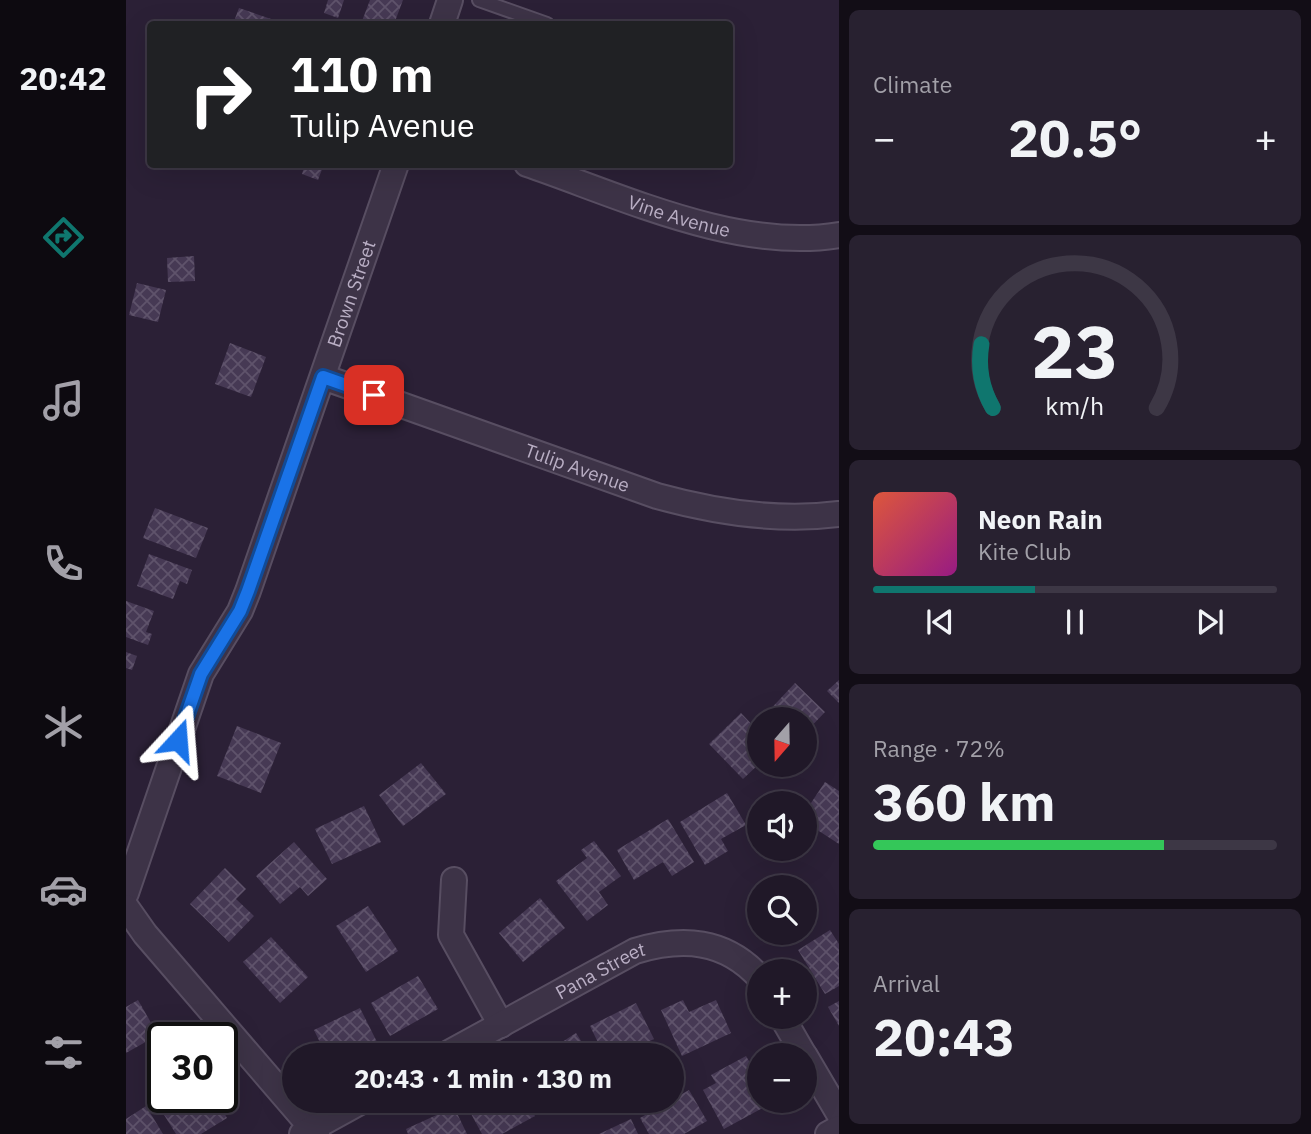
<!DOCTYPE html>
<html lang="en">
<head>
<meta charset="utf-8">
<style>
	:root { --surface:#201828; --page:#282130; --text:#f1f3f6; --muted:#a2a0a8; --line:#3d3745; --accent:#0f766e }
	body { margin:0; font-family:"IBM Plex Sans",sans-serif; background:var(--page); color:var(--text); height:100vh; display:flex; flex-direction:column; font-size:26px; white-space:nowrap }
	* { box-sizing:border-box; margin:0 }
	p { font-size:23px; color:var(--muted) }
	.icon { flex:none; width:38px; height:38px; fill:none; stroke:currentColor; stroke-width:2; stroke-linecap:round; stroke-linejoin:round }
	.map { position:relative; flex:1; overflow:hidden }
	.side { display:flex; flex-direction:column; gap:10px; padding:10px; background:#120d16; width:472px }
	.side>* { flex:none }
	.top-card { position:absolute; left:21px; top:21px; width:586px; height:147px; border-radius:7px; box-shadow:0 7px 28px #0002,0 0 0 2px var(--line); background:#202124; color:#fff; overflow:hidden }
	.needle { width:46px; rotate:200deg }
	.controls { position:absolute; left:621px; top:707px; display:grid; gap:14px }
	.controls a { display:grid; place-items:center; width:70px; height:70px; border-radius:50%; background:var(--surface); box-shadow:0 7px 28px #0002,0 0 0 2px var(--line); font-size:35px }
	.speed { position:absolute; left:21px; top:1022px; display:flex; gap:14px; font-size:35px; font-weight:700; text-align:center }
	.speed>* { display:grid; place-content:center; width:91px; height:91px; border-radius:50%; background:var(--surface); box-shadow:0 7px 28px #0002,0 0 0 2px var(--line); line-height:1 }
	.speed .limit { border:4px solid #111; border-radius:10px; background:#fff; color:#111 }
	.pin { position:absolute; display:grid; place-items:center; width:60px; height:60px; color:#fff; margin:-30px; border-radius:14px; box-shadow:0 4px 10px #0006 }
	.me { position:absolute; width:77px; margin:-38px; rotate:19deg; stroke-linejoin:round; filter:drop-shadow(0 0 5px #0008) }
	.turn { display:flex; align-items:center; gap:24px; height:147px; padding:0 28px; font-size:32px }
	.turn .icon { width:91px; height:91px; stroke-width:2.5 }
	.turn b { display:block; font-size:49px; line-height:60px }
	.big { font-size:52px; font-weight:800; line-height:1.1 }
	.side .widget { flex:1; display:flex; flex-direction:column; justify-content:center; gap:10px; min-width:0; padding:0 24px; border-radius:10px; background:var(--page) }
	.side .dial { align-items:center; gap:0 }
	.dial svg { height:182px; overflow:visible; fill:none; stroke:var(--line); stroke-width:7; stroke-linecap:round; text-anchor:middle }
	.dial text { fill:var(--text); stroke:none }
	.song { display:flex; align-items:center; gap:21px }
	.cover { width:84px; height:84px; border-radius:10px; background:linear-gradient(135deg,hsl(10 70% 55%),hsl(310 70% 35%)) }
	.played { height:7px; border-radius:4px; background:linear-gradient(90deg,var(--accent) 40%,var(--line) 40%) }
	.keys { display:flex; justify-content:space-around; direction:ltr }
	.heat { display:flex; justify-content:space-between; align-items:center; font-size:38px; direction:ltr }
	.charge { height:10px; border-radius:5px; background:linear-gradient(90deg,#34c759 72%,var(--line) 0) }
	.trip { position:absolute; left:156px; top:1043px; width:402px; height:70px; border-radius:35px; background:var(--surface); box-shadow:0 7px 28px #0002,0 0 0 2px var(--line); font-weight:800; line-height:70px; text-align:center }
	main { display:flex; flex:1; min-height:0 }
	.dock { display:flex; flex-direction:column; width:126px; justify-content:space-around; align-items:center; background:#0d0a10; color:var(--muted) }
	.dock .icon { width:49px; height:49px }
	.dock .current { color:var(--accent) }
	.dock b { font-size:32px; color:var(--text) }
	.map>svg:first-child { display:block }
</style>
</head>
<body>
<main>
<nav class="dock">
<b>20:42</b>
<svg class="icon current" aria-label="directions" viewBox="0 0 24 24"><path d="M12 3l9 9-9 9-9-9zM9 14v-3h6M13 9l2 2-2 2"/></svg>
<svg class="icon" aria-label="music" viewBox="0 0 24 24"><path d="M9 18V5l10-2v13"/><circle cx="6" cy="18" r="3"/><circle cx="16" cy="16" r="3"/></svg>
<svg class="icon" aria-label="phone" viewBox="0 0 24 24"><path d="M5 4h4l2 5-3 2q2 4 5 5l2-3 5 2v4C11 20 4 13 5 4z"/></svg>
<svg class="icon" aria-label="climate" viewBox="0 0 24 24"><path d="M12 3v18M4 7l16 10M4 17L20 7"/></svg>
<svg class="icon" aria-label="car" viewBox="0 0 24 24"><path d="M5 17H2v-5l4-1 3-4h7l3 4 3 1v5h-3M9 17h6M6 11h13"/><circle cx="7" cy="17" r="2"/><circle cx="17" cy="17" r="2"/></svg>
<svg class="icon" aria-label="filters" viewBox="0 0 24 24"><path d="M4 7h16M4 17h16"/><circle cx="9" cy="7" r="2"/><circle cx="15" cy="17" r="2"/></svg>
</nav>
<div class="map">
<svg width="713" height="1134" viewBox="0 0 713 1134">
	<defs>
		<pattern id="building-cross-hatch" width="8" height="8" patternUnits="userSpaceOnUse" patternTransform="scale(1.75)"><rect width="8" height="8" fill="#463954"/><path d="M0 0l8 8M0 8l8-8" fill="none" stroke="#5f536b"/></pattern>
	</defs>
	<rect width="100%" height="100%" fill="#2b2036"/>
	<g fill="url(#building-cross-hatch)">
		<path d="M202 0H218L212 18 198 13Z"/>
		<path d="M244 0H277L268 24 236 21Z"/>
		<path d="M113 8 148 20 147 24H107Z"/>
		<path d="M179 164H198L192 180 176 174Z"/>
		<path d="M68 256 69 281 42 282 41 258Z"/>
		<path d="M11 283 40 290 32 322 3 315Z"/>
		<path d="M104 343 140 357 125 397 89 384Z"/>
		<path d="M29 508 82 528 70 558 17 538Z"/>
		<path d="M23 554 66 570 61 584 54 581 47 599 11 586Z"/>
		<path d="M0 601 28 611 20 632 26 634 22 645 0 637Z"/>
		<path d="M0 652 11 656 6 670 0 668Z"/>
		<path d="M713 680V703L701 691Z"/>
		<path d="M669 683 699 712 679 733V719H641L638 716Z"/>
		<path d="M615 713 634 733V763L617 779 583 744Z"/>
		<path d="M111 726 155 743 135 793 91 776Z"/>
		<path d="M295 763 320 794 277 826 253 795Z"/>
		<path d="M699 782 713 791V844L679 822V812Z"/>
		<path d="M601 793 620 825 595 839 602 851 579 865 554 822Z"/>
		<path d="M238 806 255 842 206 864 189 829Z"/>
		<path d="M542 819 568 862 546 876 537 862 508 880 491 850Z"/>
		<path d="M468 841 495 876 473 892 482 905 461 921 430 881 461 858 455 850Z"/>
		<path d="M168 842 201 879 182 896 174 887 154 904 130 876Z"/>
		<path d="M99 868 120 889 110 899 128 916 103 942 64 904Z"/>
		<path d="M654 876 665 887H642Z"/>
		<path d="M634 896V914L624 905Z"/>
		<path d="M414 898 439 928 397 962 373 933Z"/>
		<path d="M679 901 692 914 679 927Z"/>
		<path d="M242 906 272 951 240 972 210 926Z"/>
		<path d="M704 930 713 944V986L699 994 672 950Z"/>
		<path d="M652 933H673L662 944Z"/>
		<path d="M145 937 182 977 154 1003 117 962Z"/>
		<path d="M292 976 312 1009 264 1036 245 1003Z"/>
		<path d="M12 1000 32 1035 0 1053V1007Z"/>
		<path d="M557 1000 563 1012 590 1000 605 1033 556 1056 535 1010Z"/>
		<path d="M713 1001V1026L702 1007Z"/>
		<path d="M510 1003 528 1039 495 1055H478L464 1026Z"/>
		<path d="M234 1008 251 1042 224 1055H200L188 1030Z"/>
		<path d="M450 1033 464 1055H416Z"/>
		<path d="M620 1056 634 1080V1101L646 1103 598 1129 577 1090 590 1083 585 1075Z"/>
		<path d="M563 1090 581 1121 558 1134H523L514 1118Z"/>
		<path d="M57 1097H89L101 1118 75 1134H50L35 1110Z"/>
		<path d="M338 1101H400L409 1116 376 1134H356Z"/>
		<path d="M20 1106 37 1134H0V1119Z"/>
		<path d="M328 1107 341 1134H282L280 1129Z"/>
		<path d="M505 1119 512 1134H473Z"/>
	</g>
	<g fill="none" stroke-linecap="round" stroke-linejoin="round">
		<g stroke="#584e62" stroke-width="16">
			<path id="service" d="M353 0 421 24"/>
		</g>
		<g stroke="#584e62" stroke-width="28">
			<g id="minor">
				<path d="M316 24 324 0"/>
				<path id="s1" d="M401 164C495 196 612 252 713 235"/>
				<path id="s2" d="M197 377 531 496C589 512 652 522 713 514"/>
				<path d="M328 880 325 935 375 1025"/>
				<path id="s3" d="M0 893 75 674 114 611 122 591 270 164"/>
				<path d="M0 907 19 934 191 1134"/>
				<path d="M656 1017 678 1055"/>
				<path id="s4" d="M319 1055 509 951C556 937 599 939 634 978"/>
				<path d="M679 1056 713 1114"/>
				<path d="M176 1134 236 1101"/>
				<path d="M702 1134 713 1128"/>
			</g>
		</g>
		<use href="#service" stroke="#3d3347" stroke-width="12"/>
		<use href="#minor" stroke="#3d3347" stroke-width="24"/>
	</g>
	<g fill="none" stroke-linecap="round" stroke-linejoin="round">
		<g stroke="#114b97" stroke-width="18">
			<path id="route" d="M52 740 75 674 114 611 122 591 197 377 248 395"/>
		</g>
		<use href="#route" stroke="#1a73e8" stroke-width="12"/>
	</g>
	<g text-anchor="middle" stroke-width="5" stroke-linejoin="round" paint-order="stroke">
		<g font-size="19" fill="#b9aec4" stroke="#22192b">
			<text dy="7" stroke="none"><textPath href="#s1" startOffset="161">Vine Avenue</textPath></text>
			<text dy="7" stroke="none"><textPath href="#s3" startOffset="642">Brown Street</textPath></text>
			<text dy="7" stroke="none"><textPath href="#s2" startOffset="270">Tulip Avenue</textPath></text>
			<text dy="7" stroke="none"><textPath href="#s4" startOffset="177">Pana Street</textPath></text>
		</g>
	</g>
</svg>
<div class="controls">
<a><svg class="needle" viewBox="-14 -14 28 28"><path d="M0-13l5 13h-10z" fill="#e53935"/><path d="M0 13l5-13h-10z" fill="#a2a0a8"/></svg></a>
<a><svg class="icon" aria-label="sound" viewBox="0 0 24 24"><path d="M4 9h4l5-4v14l-5-4H4zM17 9q2 3 0 6"/></svg></a>
<a><svg class="icon" aria-label="search" viewBox="0 0 24 24"><circle cx="10" cy="10" r="6"/><path d="M15 15l6 6"/></svg></a>
<a>+</a>
<a>−</a>
</div>
<div class="speed"><div class="limit">30</div></div>
<div class="pin" style="left:248px;top:395px;background:#d93025"><svg class="icon" aria-label="arrive" viewBox="0 0 24 24"><path d="M6 21V4h12l-3 4 3 4H6"/></svg></div>
<svg class="me" style="left:52px;top:740px" viewBox="-20 -20 40 40"><path d="M0-17L14 15 0 8-14 15z" fill="#1a73e8" stroke="#fff" stroke-width="4"/></svg>
<div class="trip">20:43 · 1 min · 130 m</div>
<div class="top-card">
<div class="turn"><svg class="icon" aria-label="right" viewBox="0 0 24 24"><path d="M7 20v-9h11M14 6l5 5-5 5"/></svg><div><b>110 m</b>Tulip Avenue</div></div>
</div>
</div>
<section class="side">
<div class="widget"><p>Climate</p>
<div class="heat"><a>−</a><b class="big">20.5°</b><a>+</a></div>
</div>
<div class="widget dial"><svg viewBox="0 0 100 80">
<path d="M14 69A42 42 0 1 1 86 69"/>
<path d="M14 69A42 42 0 0 1 9 41" stroke="#0f766e"/>
<text x="50" y="56" font-size="32" font-weight="700">23</text>
<text x="50" y="72" font-size="11">km/h</text>
</svg></div>
<div class="widget">
<div class="song"><i class="cover"></i><div><b>Neon Rain</b><p>Kite Club</p></div></div>
<div class="played"></div>
<div class="keys"><svg class="icon" aria-label="previous" viewBox="0 0 24 24"><path d="M18 5L8 12l10 7zM5 5v14"/></svg><svg class="icon" aria-label="pause" viewBox="0 0 24 24"><path d="M8 5v14M16 5v14"/></svg><svg class="icon" aria-label="next" viewBox="0 0 24 24"><path d="M6 5l10 7-10 7zM19 5v14"/></svg></div>
</div>
<div class="widget"><p>Range · 72%</p><b class="big">360 km</b><div class="charge"></div></div>
<div class="widget"><p>Arrival</p><b class="big">20:43</b></div>
</section>
</main>
</body>
</html>
